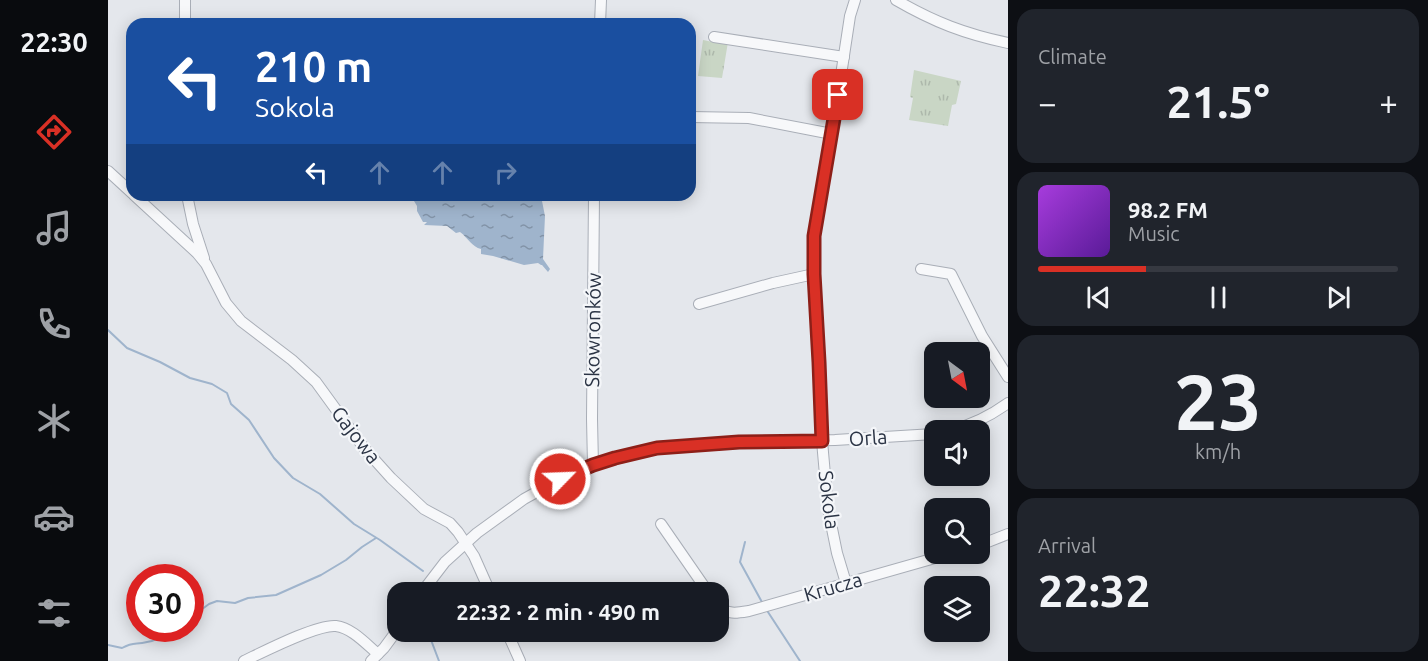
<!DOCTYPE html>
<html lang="en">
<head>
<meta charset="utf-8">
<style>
	:root { --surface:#171b24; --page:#20242c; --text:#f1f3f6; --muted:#9ea1a6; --line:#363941; --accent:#d93025 }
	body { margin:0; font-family:Ubuntu,sans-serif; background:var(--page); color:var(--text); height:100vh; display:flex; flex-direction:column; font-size:22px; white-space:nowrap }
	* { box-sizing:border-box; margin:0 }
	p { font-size:20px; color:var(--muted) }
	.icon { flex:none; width:33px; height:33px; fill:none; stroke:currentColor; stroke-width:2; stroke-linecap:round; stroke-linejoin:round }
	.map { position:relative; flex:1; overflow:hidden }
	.panel { display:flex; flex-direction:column; gap:9px; padding:9px; background:#0d0f14; width:420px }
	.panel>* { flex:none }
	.banner { position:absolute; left:18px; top:18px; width:570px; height:183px; border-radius:18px; box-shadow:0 3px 15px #0003; background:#1a4fa0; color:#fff; overflow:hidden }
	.needle { width:39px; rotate:148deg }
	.controls { position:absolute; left:816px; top:342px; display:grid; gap:12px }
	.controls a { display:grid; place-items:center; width:66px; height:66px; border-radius:12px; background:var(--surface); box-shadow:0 3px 15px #0003; font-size:30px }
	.speed { position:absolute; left:18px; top:564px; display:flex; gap:12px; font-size:30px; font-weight:700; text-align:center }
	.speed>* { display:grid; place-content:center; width:78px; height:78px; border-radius:50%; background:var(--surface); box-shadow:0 3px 15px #0003; line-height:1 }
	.speed .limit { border:9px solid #d22; background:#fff; color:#111 }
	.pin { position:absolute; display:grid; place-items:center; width:51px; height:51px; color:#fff; margin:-26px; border-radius:12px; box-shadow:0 3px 9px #0006 }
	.me { position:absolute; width:66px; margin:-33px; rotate:66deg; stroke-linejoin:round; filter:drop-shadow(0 0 4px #0008) }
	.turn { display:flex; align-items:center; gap:21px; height:126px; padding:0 30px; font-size:27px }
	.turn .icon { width:78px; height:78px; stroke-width:2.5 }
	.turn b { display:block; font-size:42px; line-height:51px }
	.lanes { display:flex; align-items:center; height:57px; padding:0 30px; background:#0003; justify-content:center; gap:30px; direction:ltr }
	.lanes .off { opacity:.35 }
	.big { font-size:45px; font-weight:600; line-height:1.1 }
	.panel .widget { flex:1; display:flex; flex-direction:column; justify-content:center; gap:9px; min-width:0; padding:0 21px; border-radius:18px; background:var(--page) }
	.panel .dial { align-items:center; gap:0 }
	.dial b { font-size:78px; line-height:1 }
	.song { display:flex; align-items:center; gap:18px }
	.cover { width:72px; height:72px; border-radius:9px; background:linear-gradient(135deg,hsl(280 70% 55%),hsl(270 70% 35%)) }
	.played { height:6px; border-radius:3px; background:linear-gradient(90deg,var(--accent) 30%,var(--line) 30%) }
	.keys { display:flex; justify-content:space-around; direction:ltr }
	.heat { display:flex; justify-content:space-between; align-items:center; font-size:33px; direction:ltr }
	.trip { position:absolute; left:279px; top:582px; width:342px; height:60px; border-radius:18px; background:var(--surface); box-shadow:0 3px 15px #0003; font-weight:600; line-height:60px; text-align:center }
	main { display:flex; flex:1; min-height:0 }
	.tabs { display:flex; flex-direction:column; width:108px; justify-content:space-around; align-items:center; background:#090b0e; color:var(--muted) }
	.tabs .icon { width:42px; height:42px }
	.tabs .current { color:var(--accent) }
	.tabs b { font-size:27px; color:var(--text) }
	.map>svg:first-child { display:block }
</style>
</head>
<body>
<main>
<nav class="tabs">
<b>22:30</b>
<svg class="icon current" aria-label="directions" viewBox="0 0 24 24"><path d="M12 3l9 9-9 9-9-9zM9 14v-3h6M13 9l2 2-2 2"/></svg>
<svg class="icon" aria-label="music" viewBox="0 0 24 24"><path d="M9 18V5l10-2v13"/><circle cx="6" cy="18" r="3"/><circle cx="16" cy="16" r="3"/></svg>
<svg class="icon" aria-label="phone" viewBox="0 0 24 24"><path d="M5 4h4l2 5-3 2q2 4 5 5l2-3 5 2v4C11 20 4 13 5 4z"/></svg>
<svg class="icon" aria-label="climate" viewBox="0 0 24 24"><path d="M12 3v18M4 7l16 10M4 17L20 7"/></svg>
<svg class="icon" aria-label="car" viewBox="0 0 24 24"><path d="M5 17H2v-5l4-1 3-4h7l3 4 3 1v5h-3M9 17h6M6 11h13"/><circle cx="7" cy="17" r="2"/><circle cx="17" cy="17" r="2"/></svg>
<svg class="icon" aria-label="filters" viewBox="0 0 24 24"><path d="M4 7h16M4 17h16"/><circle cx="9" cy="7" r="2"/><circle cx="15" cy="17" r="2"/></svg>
</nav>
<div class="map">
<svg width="900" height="661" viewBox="0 0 900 661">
	<defs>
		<pattern id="grass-tufts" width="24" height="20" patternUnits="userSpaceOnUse" patternTransform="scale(1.5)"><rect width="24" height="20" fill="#c9d6c5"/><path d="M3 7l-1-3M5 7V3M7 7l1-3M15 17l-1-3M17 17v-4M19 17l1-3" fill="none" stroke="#adb8ab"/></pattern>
		<pattern id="water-ripples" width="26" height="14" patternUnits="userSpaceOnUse" patternTransform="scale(1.5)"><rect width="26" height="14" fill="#9fb4cc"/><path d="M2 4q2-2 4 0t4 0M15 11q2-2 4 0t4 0" fill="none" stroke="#8293a7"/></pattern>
	</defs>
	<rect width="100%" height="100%" fill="#e4e7ec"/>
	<g fill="url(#grass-tufts)">
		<path d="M595 40 610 43 620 42 614 78 590 76Z"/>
		<path d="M806 70 853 81 848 104 844 105 840 126 801 120 805 98 802 97Z"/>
	</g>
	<path fill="url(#water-ripples)" d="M300 195H435L434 201 437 216 435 259 442 269 440 272 434 265H433L430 263 416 265 385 256 373 254V249C364 247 360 238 352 232L348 233 339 226 316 225 319 222H315L309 211V206L306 201 302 200Z"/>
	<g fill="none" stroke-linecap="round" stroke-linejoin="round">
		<g stroke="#9fb4cc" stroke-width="2">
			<path d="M0 330 19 348 52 362 82 378 104 384 119 393 123 404 141 420 166 458 185 478 212 494 246 524 272 540 315 571"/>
			<path d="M637 542 632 562 655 604"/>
			<path d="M326 592 328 589"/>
			<path d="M658 609 692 661"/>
			<path d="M82 618 101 604 109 601 127 603 140 598 168 595 213 575 238 560 254 547 268 538"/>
			<path d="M320 632 331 661"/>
			<path d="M0 645 14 648C26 641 27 645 39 642 48 641 59 634 67 628"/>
		</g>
		<g stroke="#a9aeb7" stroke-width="12">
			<g id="street">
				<path d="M77 0V24"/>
				<path d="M788 0C826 22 857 34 900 43"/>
				<path d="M492 24 493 0"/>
				<path d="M606 37 736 57"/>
				<path d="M582 117 641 118 724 134"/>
				<path d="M0 171 24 193"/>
				<path d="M26 195 89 253 98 264 118 303 133 321 184 360 208 382 256 448 283 478 316 509 342 523 350 532 366 556 382 592"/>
				<path d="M79 195 85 224 96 258"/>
				<path d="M813 269 843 274 874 336 900 377"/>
				<path d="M591 304 665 283 706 274"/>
				<path d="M843 430C864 425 882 416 900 403"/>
				<path d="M485 465 484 419 486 195"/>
				<path d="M553 524 600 592"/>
				<path d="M872 545 900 534"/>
				<path d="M738 583 729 553 720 509 714 441 706 274V236L718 160 724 134 742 16 747 0"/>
				<path d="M314 592 337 562 369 533 416 499 452 479 485 465 549 448 631 442 727 440 826 434"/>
				<path d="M610 606C620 615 629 613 641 611L841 554"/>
				<path d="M399 632 412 661"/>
				<path d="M136 661C155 652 209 624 228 626 244 628 258 644 270 654"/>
				<path d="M263 661 276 648 290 629"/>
			</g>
		</g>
		<use href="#street" stroke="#f7f8fa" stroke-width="10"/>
	</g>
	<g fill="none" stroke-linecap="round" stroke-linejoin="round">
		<g stroke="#8d1f18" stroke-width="15">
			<path id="route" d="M452 479 485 465 507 458 549 448 631 442 714 441 711 362 706 274V236L730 95"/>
		</g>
		<use href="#route" stroke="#d93025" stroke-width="10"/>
	</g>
	<g text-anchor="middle" stroke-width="4.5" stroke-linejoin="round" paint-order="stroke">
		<g font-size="20" fill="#2b3445" stroke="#f4f6f9">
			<text transform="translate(485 330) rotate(-89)" y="7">Skowronków</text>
			<text transform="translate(248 435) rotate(52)" y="7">Gajowa</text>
			<text transform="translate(760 438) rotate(-4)" y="7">Orla</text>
			<text transform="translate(721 500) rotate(83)" y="7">Sokola</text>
			<text transform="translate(725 587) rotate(-16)" y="7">Krucza</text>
		</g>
	</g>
</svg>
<div class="controls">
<a><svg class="needle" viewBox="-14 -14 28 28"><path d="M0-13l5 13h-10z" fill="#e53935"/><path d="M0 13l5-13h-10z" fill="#9ea1a6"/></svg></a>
<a><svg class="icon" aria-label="sound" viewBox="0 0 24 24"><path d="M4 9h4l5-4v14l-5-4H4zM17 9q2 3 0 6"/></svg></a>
<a><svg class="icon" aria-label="search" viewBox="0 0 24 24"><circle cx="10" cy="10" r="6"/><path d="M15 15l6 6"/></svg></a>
<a><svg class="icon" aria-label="layers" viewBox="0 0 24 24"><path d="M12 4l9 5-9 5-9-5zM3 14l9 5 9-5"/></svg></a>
</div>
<div class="speed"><div class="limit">30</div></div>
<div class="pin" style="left:730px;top:95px;background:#d93025"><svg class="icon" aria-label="arrive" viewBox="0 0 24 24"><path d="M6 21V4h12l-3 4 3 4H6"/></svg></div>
<svg class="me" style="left:452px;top:479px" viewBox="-20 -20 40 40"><circle r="17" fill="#d93025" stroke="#fff" stroke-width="3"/><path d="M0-11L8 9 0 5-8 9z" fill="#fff"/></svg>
<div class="trip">22:32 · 2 min · 490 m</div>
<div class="banner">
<div class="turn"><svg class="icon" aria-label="left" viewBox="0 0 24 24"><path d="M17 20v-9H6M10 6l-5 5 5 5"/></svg><div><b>210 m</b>Sokola</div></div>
<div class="lanes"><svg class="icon" aria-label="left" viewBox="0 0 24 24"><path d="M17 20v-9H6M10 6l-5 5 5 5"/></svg><svg class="icon off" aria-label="ahead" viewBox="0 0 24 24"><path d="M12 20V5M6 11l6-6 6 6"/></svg><svg class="icon off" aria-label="ahead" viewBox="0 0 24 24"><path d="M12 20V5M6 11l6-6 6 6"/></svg><svg class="icon off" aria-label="right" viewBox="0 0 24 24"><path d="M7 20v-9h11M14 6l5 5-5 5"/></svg></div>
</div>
</div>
<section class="panel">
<div class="widget"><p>Climate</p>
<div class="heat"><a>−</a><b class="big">21.5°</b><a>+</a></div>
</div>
<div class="widget">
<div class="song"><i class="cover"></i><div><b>98.2 FM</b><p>Music</p></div></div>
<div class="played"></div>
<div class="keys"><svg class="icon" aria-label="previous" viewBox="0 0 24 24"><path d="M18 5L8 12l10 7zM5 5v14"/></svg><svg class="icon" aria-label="pause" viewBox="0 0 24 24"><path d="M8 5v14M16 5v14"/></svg><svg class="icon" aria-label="next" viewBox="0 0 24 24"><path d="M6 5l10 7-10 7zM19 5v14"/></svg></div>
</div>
<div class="widget dial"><b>23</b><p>km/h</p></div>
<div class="widget"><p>Arrival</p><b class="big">22:32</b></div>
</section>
</main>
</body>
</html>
